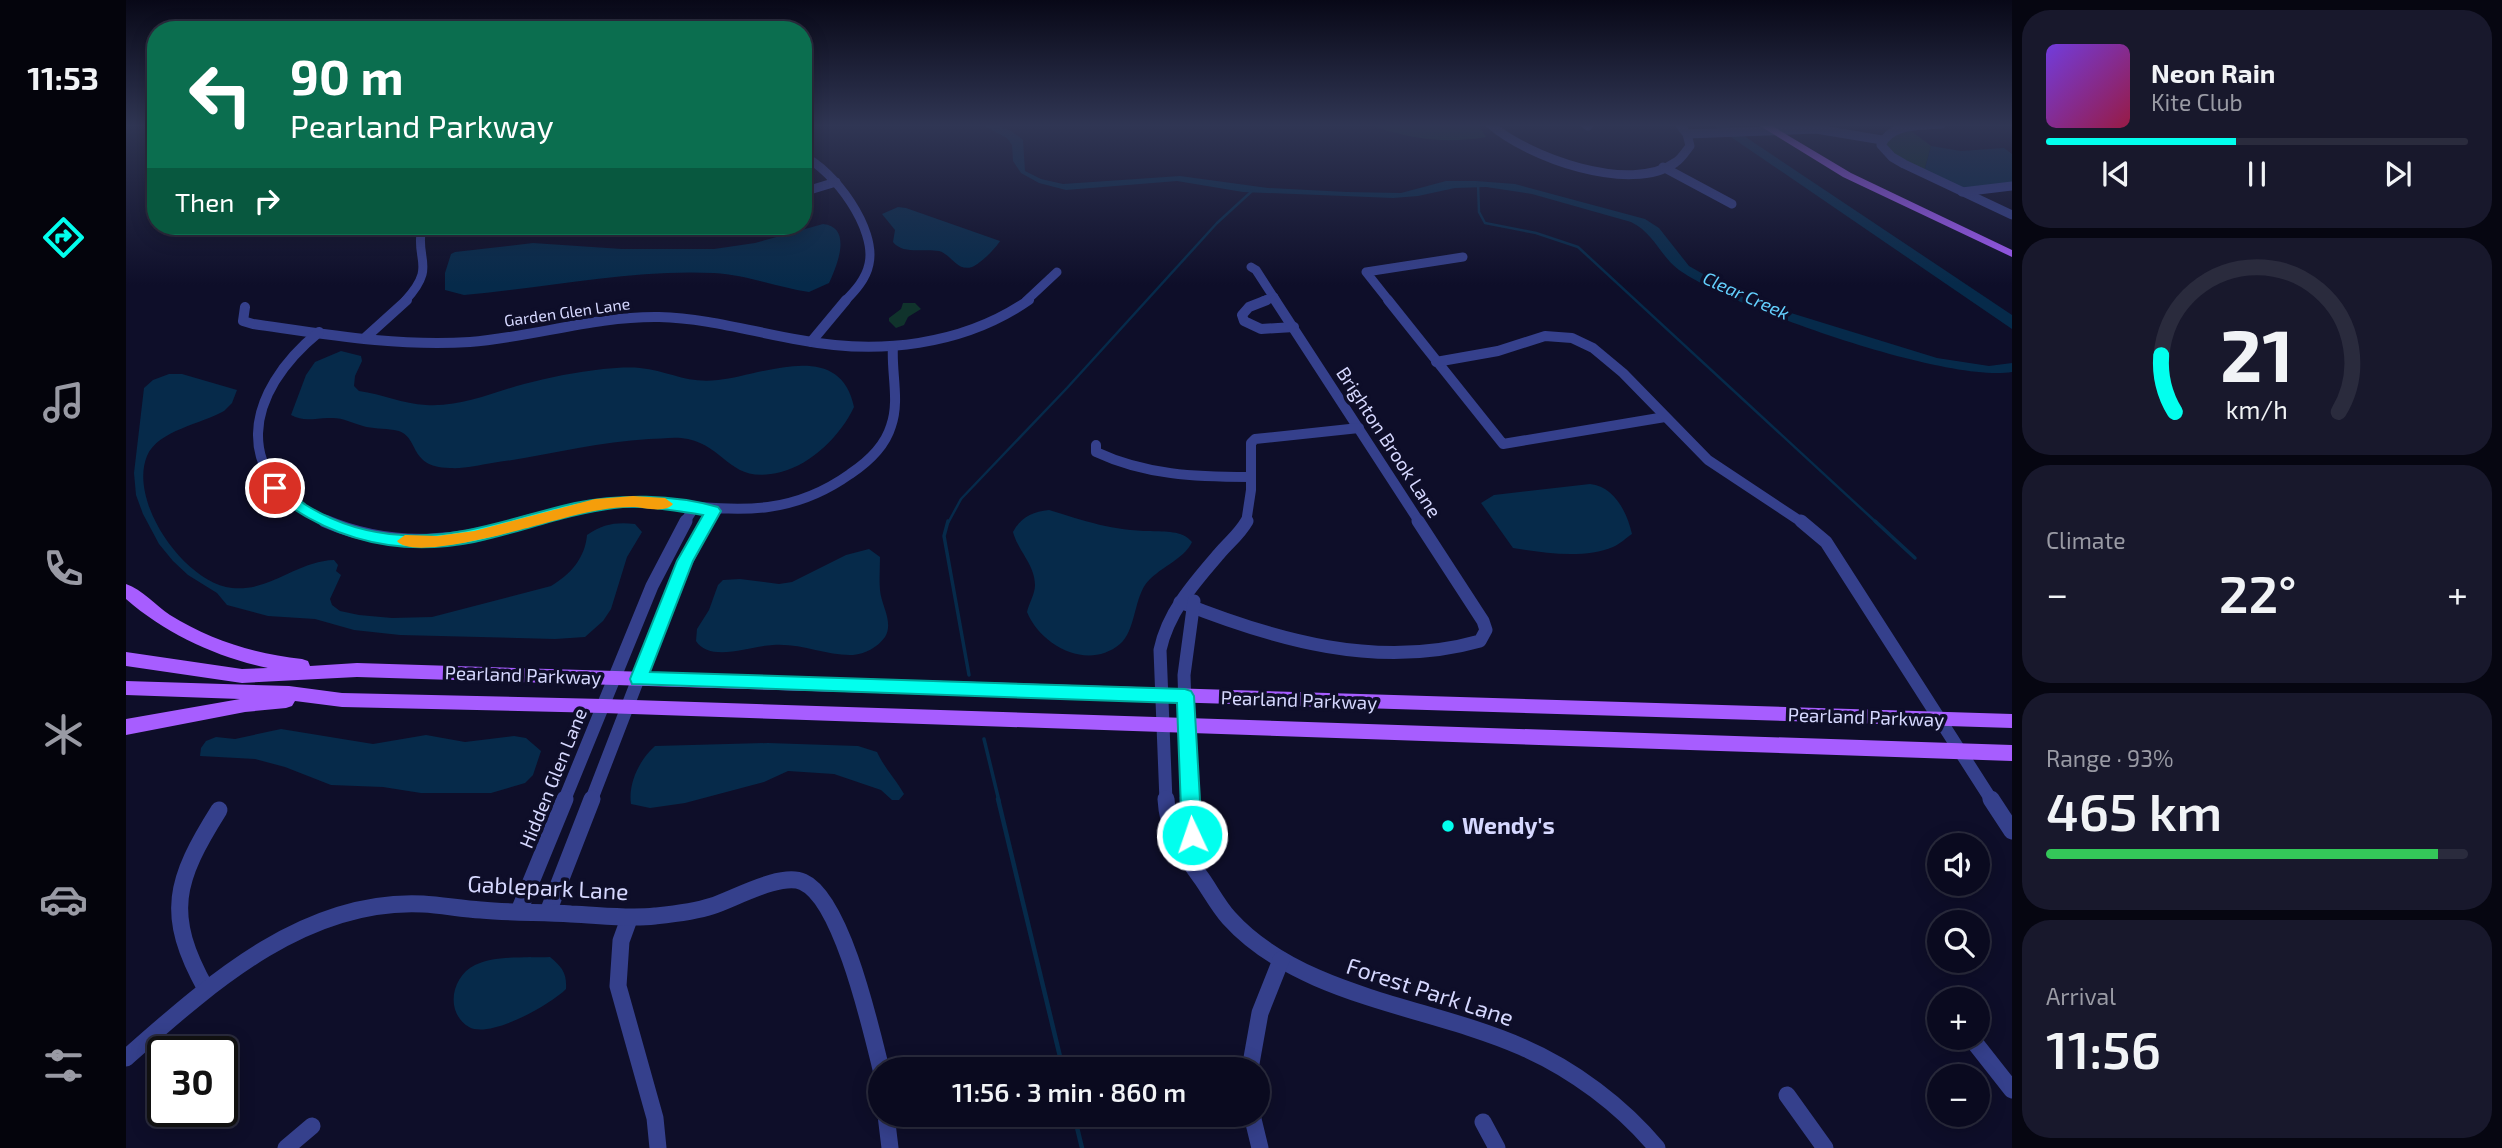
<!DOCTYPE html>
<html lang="en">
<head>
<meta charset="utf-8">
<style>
	:root { --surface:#0a0a1f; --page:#18182c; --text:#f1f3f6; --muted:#999aa4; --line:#2a2b3d; --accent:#02ffee }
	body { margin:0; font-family:"Exo 2",sans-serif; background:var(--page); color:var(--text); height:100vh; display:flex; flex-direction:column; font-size:26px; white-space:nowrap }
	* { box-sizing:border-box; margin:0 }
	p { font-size:23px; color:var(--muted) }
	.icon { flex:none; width:38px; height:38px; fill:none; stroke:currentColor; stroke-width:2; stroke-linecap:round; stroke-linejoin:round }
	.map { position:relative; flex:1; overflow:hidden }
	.sheet { display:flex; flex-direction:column; gap:10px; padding:10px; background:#060611; width:490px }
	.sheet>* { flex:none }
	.banner { position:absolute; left:21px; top:21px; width:665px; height:214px; border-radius:28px; box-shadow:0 4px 18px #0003,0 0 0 2px var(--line); background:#0b6e4f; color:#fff; overflow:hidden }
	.buttons { position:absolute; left:1801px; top:833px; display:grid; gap:14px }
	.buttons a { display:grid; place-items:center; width:63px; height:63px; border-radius:50%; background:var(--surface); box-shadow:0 4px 18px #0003,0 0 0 2px var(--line); font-size:35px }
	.speed { position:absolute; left:21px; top:1036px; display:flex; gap:14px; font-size:35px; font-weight:700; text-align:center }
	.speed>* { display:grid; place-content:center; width:91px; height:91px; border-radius:50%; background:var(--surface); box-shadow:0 4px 18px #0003,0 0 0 2px var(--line); line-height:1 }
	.speed .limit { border:4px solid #111; border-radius:10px; background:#fff; color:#111 }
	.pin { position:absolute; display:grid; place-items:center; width:60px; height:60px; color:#fff; margin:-30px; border:4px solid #fff; border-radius:50%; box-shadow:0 2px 7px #0007 }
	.me { position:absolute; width:77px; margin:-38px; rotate:357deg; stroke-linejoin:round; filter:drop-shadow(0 0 5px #0008) }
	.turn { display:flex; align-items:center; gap:24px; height:147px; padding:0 28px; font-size:32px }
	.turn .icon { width:91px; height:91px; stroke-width:2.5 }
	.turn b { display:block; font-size:49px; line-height:60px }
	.then { display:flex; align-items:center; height:66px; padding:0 28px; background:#0003; gap:14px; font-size:26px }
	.big { font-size:52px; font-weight:600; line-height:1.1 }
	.sheet .widget { flex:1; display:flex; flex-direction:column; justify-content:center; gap:10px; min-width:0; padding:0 24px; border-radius:28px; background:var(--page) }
	.sheet .dial { align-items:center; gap:0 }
	.dial svg { height:182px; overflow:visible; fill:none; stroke:var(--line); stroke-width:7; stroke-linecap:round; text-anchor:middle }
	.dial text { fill:var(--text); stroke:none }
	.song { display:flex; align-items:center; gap:21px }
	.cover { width:84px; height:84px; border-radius:10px; background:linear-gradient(135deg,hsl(260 70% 55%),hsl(340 70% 35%)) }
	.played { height:7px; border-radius:4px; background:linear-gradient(90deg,var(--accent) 45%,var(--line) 45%) }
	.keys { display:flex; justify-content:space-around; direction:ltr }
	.heat { display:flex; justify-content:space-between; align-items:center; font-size:38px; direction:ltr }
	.charge { height:10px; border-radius:5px; background:linear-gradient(90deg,#34c759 93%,var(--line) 0) }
	.trip { position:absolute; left:742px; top:1057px; width:402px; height:70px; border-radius:35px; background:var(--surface); box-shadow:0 4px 18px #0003,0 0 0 2px var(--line); font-weight:600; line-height:70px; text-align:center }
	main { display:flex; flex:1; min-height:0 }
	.dock { display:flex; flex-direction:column; width:126px; justify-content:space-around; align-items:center; background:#04040c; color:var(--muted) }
	.dock .icon { width:49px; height:49px }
	.dock .active { color:var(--accent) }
	.dock b { font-size:32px; color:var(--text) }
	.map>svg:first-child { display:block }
</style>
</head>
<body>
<main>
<nav class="dock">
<b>11:53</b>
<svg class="icon active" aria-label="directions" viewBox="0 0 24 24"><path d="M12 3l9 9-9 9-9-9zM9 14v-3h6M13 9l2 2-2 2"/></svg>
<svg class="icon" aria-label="music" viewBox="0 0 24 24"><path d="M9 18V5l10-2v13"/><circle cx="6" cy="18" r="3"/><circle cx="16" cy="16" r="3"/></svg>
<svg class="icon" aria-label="phone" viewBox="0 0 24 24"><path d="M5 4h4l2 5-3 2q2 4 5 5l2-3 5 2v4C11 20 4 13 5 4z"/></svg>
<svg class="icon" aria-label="climate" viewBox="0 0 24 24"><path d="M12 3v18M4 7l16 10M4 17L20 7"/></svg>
<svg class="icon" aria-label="car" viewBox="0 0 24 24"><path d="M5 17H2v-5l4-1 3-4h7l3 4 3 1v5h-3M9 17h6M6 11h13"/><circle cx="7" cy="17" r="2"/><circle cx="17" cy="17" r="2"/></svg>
<svg class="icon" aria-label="filters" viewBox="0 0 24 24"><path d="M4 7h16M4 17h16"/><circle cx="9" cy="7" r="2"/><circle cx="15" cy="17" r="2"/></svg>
</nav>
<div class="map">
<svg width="1886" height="1148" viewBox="0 0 1886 1148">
	<rect width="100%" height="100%" fill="#0e0e29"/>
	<g fill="#10332c">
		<path d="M1352 124 1360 137C1321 144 1282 139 1245 125Z"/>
		<path d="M1781 128 1805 146 1798 172 1766 157 1755 142Z"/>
		<path d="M777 303H789L795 309 782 317 778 325 770 328 763 321V318L775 309Z"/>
	</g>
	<g fill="#062a4a">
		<path d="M854 124C872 124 883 128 897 140L899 171 915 179 937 184 1054 176 1142 188 1221 192 1275 193 1320 181H1350L1389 184 1519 219 1533 228 1563 266 1623 300 1811 358 1863 366 1886 363V372C1821 383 1609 309 1553 270 1534 256 1528 233 1505 222L1406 194 1360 187 1329 188 1292 196 1267 198 1117 192 1051 181 940 190 913 183 895 173 887 161 886 145 881 138Z"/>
		<path d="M1586 124H1600L1886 315V329Z"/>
		<path d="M1805 146 1835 151 1878 148 1886 154V182L1834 189 1798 172Z"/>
		<path d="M772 207 780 208 874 241C870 248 854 264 846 267 831 272 825 254 813 251 798 248 777 255 767 242L769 230 756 214Z"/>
		<path d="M697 224C727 227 711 266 703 283L683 292C651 287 621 275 588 273 504 269 421 288 338 295L319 290V273L325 254 329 252 407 243 496 249H588L629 243Z"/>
		<path d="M215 351 235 356 236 361 229 376 228 386 233 391C256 394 277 404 300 405 336 407 365 393 398 384 424 377 450 372 477 369 489 368 502 367 514 368 543 371 561 384 592 380 637 375 714 338 728 407 715 435 686 464 655 472 601 486 601 443 555 438 545 437 533 439 523 439 470 442 419 456 366 463 353 465 338 469 324 468 279 467 296 434 268 430 258 428 246 429 237 426 226 423 218 418 206 418 191 417 179 423 165 415L180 375 189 362Z"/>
		<path d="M43 374H56L111 390 106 403 98 411C76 424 32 430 21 456 2 502 59 583 106 588 144 592 171 561 208 560L212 565 210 571 215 575 204 599 206 605 214 611 233 615 266 618 306 617 425 586C445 574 459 558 461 535 477 524 490 522 509 524L516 532 501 557 485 609 477 621 459 637 429 639 274 635 228 630 189 619 142 616 101 605 91 593 62 575 47 561 33 544 17 514 10 495 8 473 18 388 27 380Z"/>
		<path d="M1464 484C1488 486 1501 512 1506 534 1500 538 1494 544 1487 547 1459 559 1417 553 1387 548L1355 503 1368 495Z"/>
		<path d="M923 510C959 521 987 531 1025 531 1039 532 1056 530 1066 542 1058 560 1031 568 1019 585 1008 602 1009 631 994 644 962 671 915 646 901 612 903 603 909 594 909 585 909 565 892 551 887 532 895 517 906 512 923 510Z"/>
		<path d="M743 549 754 557C754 568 753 579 754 590 755 605 768 622 759 637 752 647 739 654 727 655 701 656 676 643 647 645 625 646 584 663 570 641L571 629 583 610 592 585 597 580 614 579 653 584 666 582 720 555Z"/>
		<path d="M155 729 247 744 300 735 339 742 388 736 400 738 415 751 407 775 399 783 365 793H295L257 787 205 785 159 767 129 759 74 756 75 748 80 741 90 737 109 739Z"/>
		<path d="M642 743 732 746 751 752C759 769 769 778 778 794L773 800H766L755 790 708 774 662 771 638 782 559 803 524 808 505 804C502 784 513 760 529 746Z"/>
		<path d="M424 957C436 967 441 973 440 989 424 1005 364 1039 343 1027 318 1012 326 976 349 965 369 955 402 958 424 957Z"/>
	</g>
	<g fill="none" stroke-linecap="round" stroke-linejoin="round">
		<g stroke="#062a4a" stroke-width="2.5">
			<path d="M1352 184 1353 212 1359 223 1410 233 1452 247 1751 523"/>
			<path d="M822 523 835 499 941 388 1091 223 1126 191"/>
		</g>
		<g stroke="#062a4a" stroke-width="3.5">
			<path d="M822 521 818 536 843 675"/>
			<path d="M1749 521 1789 558"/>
			<path d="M858 739 873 801"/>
		</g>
		<g stroke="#062a4a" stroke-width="4.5">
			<path d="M872 799 937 1069"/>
			<path d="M948 1115 956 1148"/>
		</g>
		<g stroke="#35408c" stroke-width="9">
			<path d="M1364 124C1401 157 1505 195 1550 162 1555 159 1560 151 1564 146L1561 134 1553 124"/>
			<path d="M1459 124 1462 126"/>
			<path d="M1816 124C1795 126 1765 123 1755 145L1766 157 1778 164 1886 215"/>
			<path d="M1561 134 1690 129 1756 140"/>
			<path d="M677 156C708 170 751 229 743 264 740 279 729 291 719 301"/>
			<path d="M1537 167 1606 204"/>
			<path d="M677 192 710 182"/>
			<path d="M1836 192 1886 186"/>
			<path d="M1125 267 1130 270 1150 301"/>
			<path d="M279 301C312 265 288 261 296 226"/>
			<path d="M900 301 931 272"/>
			<path d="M1137 301 1148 297"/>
			<path d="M1263 301 1240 272 1337 257"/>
		</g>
		<g stroke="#35408c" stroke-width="10">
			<path d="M1141 300 1123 307 1116 315 1118 321 1135 329 1168 327"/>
			<path d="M1149 300 1294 523"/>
			<path d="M1262 300 1377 444 1539 417"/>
			<path d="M119 307 117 321 127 324C198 334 271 347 344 342 407 337 469 316 533 317 581 318 627 332 674 340 752 355 837 346 903 300"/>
			<path d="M193 332C118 393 102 478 203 523"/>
			<path d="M240 337 281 300"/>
			<path d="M685 342 720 300"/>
			<path d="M1310 362 1372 351 1419 336 1446 338 1467 348 1497 373 1582 460 1677 523"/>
			<path d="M970 445V452C1019 475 1070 477 1123 477"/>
			<path d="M397 523C428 513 459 504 491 503 578 500 644 531 724 474 742 462 759 446 765 426 774 401 765 372 767 346"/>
			<path d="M558 523 568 508"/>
			<path d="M580 523 587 511"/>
			<path d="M1120 523 1125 490V443L1129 439 1233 428"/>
		</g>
		<g stroke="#35408c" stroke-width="13">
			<path d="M199 521C267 550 334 543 403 521"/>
			<path d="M1675 521 1700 542 1866 801"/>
			<path d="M1054 602C1149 640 1252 670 1354 641L1360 630 1357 621 1292 521"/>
			<path d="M438 801 526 586 560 521"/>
			<path d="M465 801 548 586 581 521"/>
			<path d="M1040 801 1034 650C1042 612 1068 583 1093 554 1103 542 1113 535 1121 521"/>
			<path d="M1062 801 1058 675 1068 601"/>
		</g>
		<g stroke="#35408c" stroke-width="17">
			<path d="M1040 799C1042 834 1056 851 1076 879 1085 892 1093 907 1103 918 1174 997 1304 1006 1396 1047 1447 1069 1496 1106 1531 1148"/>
			<path d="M1062 799 1070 868"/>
			<path d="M1865 799 1886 831"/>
			<path d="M393 911 439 799"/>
			<path d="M422 912 466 799"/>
			<path d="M503 919 495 941 492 986 529 1118 532 1148"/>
			<path d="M80 989C38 914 49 880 93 810"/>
			<path d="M1849 1043 1886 1090"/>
			<path d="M0 1058C83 985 178 898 297 904 316 905 336 909 355 910 385 913 415 912 445 914 473 915 501 919 529 916 548 914 568 912 586 906 608 899 655 872 677 882 716 899 745 1029 755 1069"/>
			<path d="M1124 1069 1134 1013 1155 960"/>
			<path d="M1661 1095 1699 1148"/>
			<path d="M760 1115 764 1148"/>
			<path d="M1126 1115 1134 1148"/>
			<path d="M1357 1122 1371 1148"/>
			<path d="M160 1148 186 1126"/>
		</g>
		<g fill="#a75dff" fill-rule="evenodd">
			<path d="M1631 124H1643L1725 173 1886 250V257L1717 177Z"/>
			<path d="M0 584C16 589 30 606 44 615 84 640 129 654 176 659L182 661 184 666 231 663 1886 714V728L231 677 116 683 0 666V652L116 669 142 668C90 657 40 634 0 599Z"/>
			<path d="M0 681 163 686 216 693 477 699 1886 745V761L477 713 216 707 169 701 166 706 160 708 119 712 0 735V719L114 699 0 695Z"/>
		</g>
	</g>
	<linearGradient id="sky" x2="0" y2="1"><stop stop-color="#080817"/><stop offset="0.44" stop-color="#303654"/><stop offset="1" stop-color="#303654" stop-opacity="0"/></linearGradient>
	<rect width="1886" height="285" fill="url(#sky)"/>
	<path fill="#02ffee" stroke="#01a69b" stroke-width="2" d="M149 483C161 487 170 498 180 505 209 523 242 533 276 535 337 539 391 516 449 503 494 494 547 494 592 507L595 511 567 561 524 672 1059 689 1065 691 1068 696 1076 835 1073 842 1066 844 1059 842 1056 835 1051 703 506 684 504 679 551 561 577 515C548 511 517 504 488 508 440 514 395 532 348 542 272 557 204 540 144 492L142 488 144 485Z"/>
	<path fill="#f59e0b" d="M507 496 539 498 547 504C539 514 518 507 506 507 475 507 446 516 416 524 393 530 286 561 271 541L279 535 311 536 348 531 469 499Z"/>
	<circle fill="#02ffee" stroke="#0e0e29" stroke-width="2.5" cx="1322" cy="826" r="7"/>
	<g text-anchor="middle" stroke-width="7" stroke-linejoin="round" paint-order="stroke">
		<g font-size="16" fill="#d6d8ff" stroke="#0e0e29">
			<text transform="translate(441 312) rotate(-8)" y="6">Garden Glen Lane</text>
		</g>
		<g font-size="18" font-style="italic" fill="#64d1ff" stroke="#0e0e29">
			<text transform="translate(1620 296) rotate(24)" y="6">Clear Creek</text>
		</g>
		<g font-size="19" fill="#d6d8ff" stroke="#0e0e29">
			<text transform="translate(1263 442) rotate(57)" y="7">Brighton Brook Lane</text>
			<text transform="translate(397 675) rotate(2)" y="7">Pearland Parkway</text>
			<text transform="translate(1173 700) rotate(2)" y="7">Pearland Parkway</text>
			<text transform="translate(1740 717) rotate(2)" y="7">Pearland Parkway</text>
			<text transform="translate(427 778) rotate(-68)" y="7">Hidden Glen Lane</text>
		</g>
		<g font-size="23" font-weight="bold" fill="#d6d8ff" stroke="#0e0e29" text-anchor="start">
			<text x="1336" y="834">Wendy's</text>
		</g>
		<g font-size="23" fill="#d6d8ff" stroke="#0e0e29">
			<text transform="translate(422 888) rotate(3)" y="8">Gablepark Lane</text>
			<text transform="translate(1304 992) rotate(18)" y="8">Forest Park Lane</text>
		</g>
	</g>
</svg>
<div class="buttons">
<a><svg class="icon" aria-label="sound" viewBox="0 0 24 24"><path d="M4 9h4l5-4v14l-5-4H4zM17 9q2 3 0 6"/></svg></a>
<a><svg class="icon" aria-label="search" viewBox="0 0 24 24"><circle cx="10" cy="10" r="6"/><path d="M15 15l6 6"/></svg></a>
<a>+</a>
<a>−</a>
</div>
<div class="speed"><div class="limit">30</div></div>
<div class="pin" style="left:149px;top:488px;background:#d93025"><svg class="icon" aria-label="arrive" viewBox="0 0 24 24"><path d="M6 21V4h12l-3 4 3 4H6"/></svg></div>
<svg class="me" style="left:1066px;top:835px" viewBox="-20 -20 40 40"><circle r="17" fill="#02ffee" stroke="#fff" stroke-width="3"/><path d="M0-11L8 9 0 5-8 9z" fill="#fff"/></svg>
<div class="trip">11:56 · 3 min · 860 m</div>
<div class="banner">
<div class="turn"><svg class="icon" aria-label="left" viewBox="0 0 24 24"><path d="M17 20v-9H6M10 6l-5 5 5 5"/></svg><div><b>90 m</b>Pearland Parkway</div></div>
<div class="then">Then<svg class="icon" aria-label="right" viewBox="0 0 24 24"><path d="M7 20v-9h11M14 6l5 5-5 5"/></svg></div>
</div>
</div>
<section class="sheet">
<div class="widget">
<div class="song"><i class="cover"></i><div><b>Neon Rain</b><p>Kite Club</p></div></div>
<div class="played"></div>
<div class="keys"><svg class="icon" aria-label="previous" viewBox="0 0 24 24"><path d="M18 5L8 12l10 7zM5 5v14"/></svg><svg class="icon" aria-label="pause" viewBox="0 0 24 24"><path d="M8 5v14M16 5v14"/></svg><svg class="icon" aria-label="next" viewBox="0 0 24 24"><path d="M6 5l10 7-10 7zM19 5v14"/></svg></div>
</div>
<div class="widget dial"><svg viewBox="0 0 100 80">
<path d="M14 69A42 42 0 1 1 86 69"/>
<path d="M14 69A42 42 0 0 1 8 44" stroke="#02ffee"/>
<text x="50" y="56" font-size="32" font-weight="700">21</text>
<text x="50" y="72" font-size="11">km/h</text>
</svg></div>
<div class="widget"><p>Climate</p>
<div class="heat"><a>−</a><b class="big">22°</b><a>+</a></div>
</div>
<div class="widget"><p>Range · 93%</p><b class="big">465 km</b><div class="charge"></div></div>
<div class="widget"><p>Arrival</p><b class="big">11:56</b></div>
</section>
</main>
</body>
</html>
